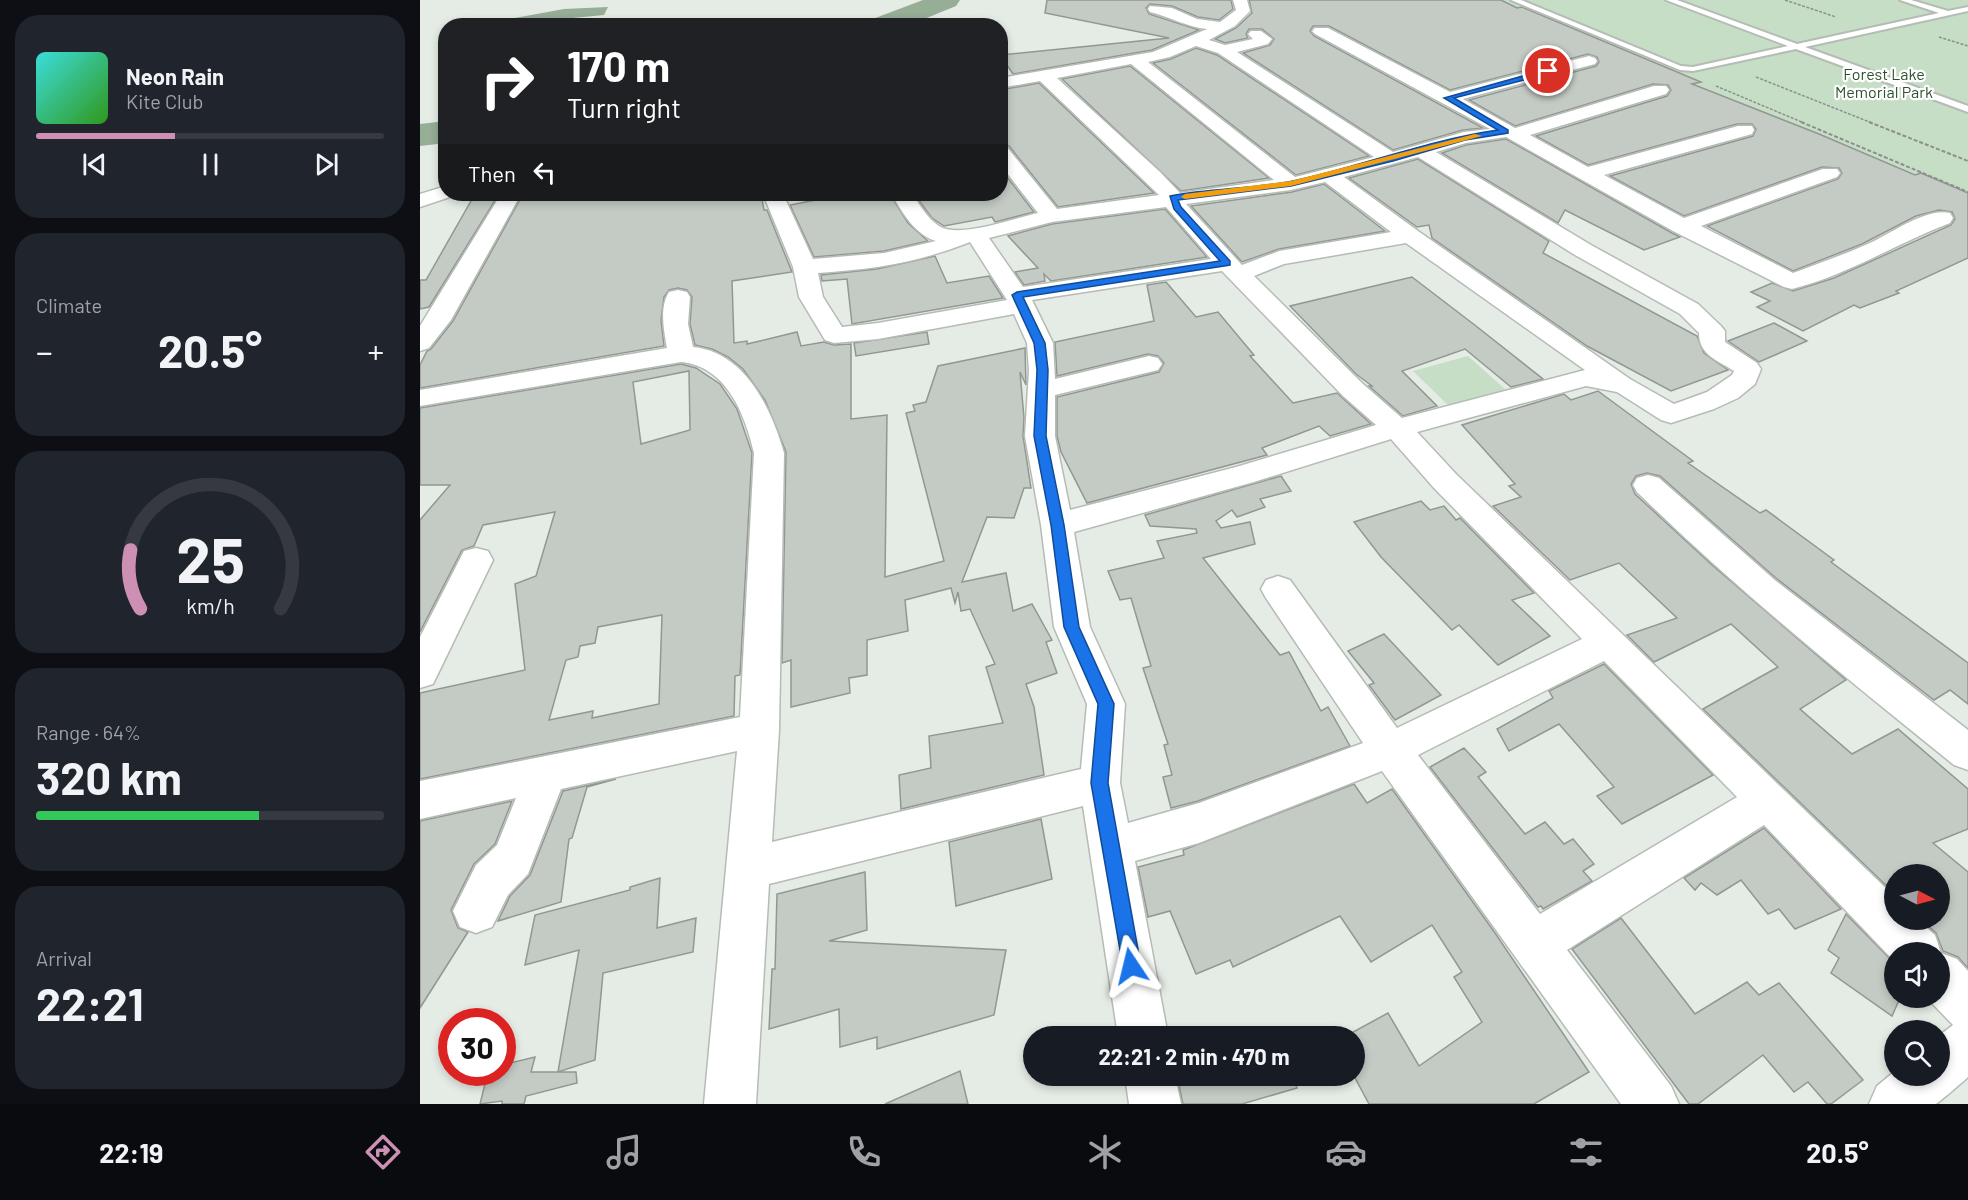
<!DOCTYPE html>
<html lang="en">
<head>
<meta charset="utf-8">
<style>
	:root { --surface:#171b24; --page:#20242c; --text:#f1f3f6; --muted:#9ea1a6; --line:#363941; --accent:#cd8fb3 }
	body { margin:0; font-family:Barlow,sans-serif; background:var(--page); color:var(--text); height:100vh; display:flex; flex-direction:column; font-size:22px; white-space:nowrap }
	* { box-sizing:border-box; margin:0 }
	p { font-size:20px; color:var(--muted) }
	.icon { flex:none; width:33px; height:33px; fill:none; stroke:currentColor; stroke-width:2; stroke-linecap:round; stroke-linejoin:round }
	.map { position:relative; flex:1; overflow:hidden }
	.details { display:flex; flex-direction:column; gap:15px; padding:15px; background:#0d0f14; width:420px }
	.details>* { flex:none }
	.banner { position:absolute; left:18px; top:18px; width:570px; height:183px; border-radius:24px; box-shadow:0 3px 9px #0003; background:#202124; color:#fff; overflow:hidden }
	.needle { width:39px; rotate:96deg }
	.fabs { position:absolute; left:1464px; top:864px; display:grid; gap:12px }
	.fabs a { display:grid; place-items:center; width:66px; height:66px; border-radius:50%; background:var(--surface); box-shadow:0 3px 9px #0003; font-size:30px }
	.speed { position:absolute; left:18px; top:1008px; display:flex; gap:12px; font-size:30px; font-weight:700; text-align:center }
	.speed>* { display:grid; place-content:center; width:78px; height:78px; border-radius:50%; background:var(--surface); box-shadow:0 3px 9px #0003; line-height:1 }
	.speed .limit { border:9px solid #d22; background:#fff; color:#111 }
	.pin { position:absolute; display:grid; place-items:center; width:51px; height:51px; color:#fff; margin:-26px; border:3px solid #fff; border-radius:50%; box-shadow:0 2px 6px #0007 }
	.me { position:absolute; width:66px; margin:-33px; rotate:350deg; stroke-linejoin:round; filter:drop-shadow(0 0 4px #0008) }
	.turn { display:flex; align-items:center; gap:21px; height:126px; padding:0 30px; font-size:27px }
	.turn .icon { width:78px; height:78px; stroke-width:2.5 }
	.turn b { display:block; font-size:42px; line-height:51px }
	.then { display:flex; align-items:center; height:57px; padding:0 30px; background:#0003; gap:12px; font-size:22px }
	.big { font-size:45px; font-weight:700; line-height:1.1 }
	.details .tile { flex:1; display:flex; flex-direction:column; justify-content:center; gap:9px; min-width:0; padding:0 21px; border-radius:24px; background:var(--page) }
	.details .dial { align-items:center; gap:0 }
	.dial svg { height:156px; overflow:visible; fill:none; stroke:var(--line); stroke-width:7; stroke-linecap:round; text-anchor:middle }
	.dial text { fill:var(--text); stroke:none }
	.song { display:flex; align-items:center; gap:18px }
	.cover { width:72px; height:72px; border-radius:9px; background:linear-gradient(135deg,hsl(180 70% 55%),hsl(110 70% 35%)) }
	.played { height:6px; border-radius:3px; background:linear-gradient(90deg,var(--accent) 40%,var(--line) 40%) }
	.keys { display:flex; justify-content:space-around; direction:ltr }
	.heat { display:flex; justify-content:space-between; align-items:center; font-size:33px; direction:ltr }
	.charge { height:9px; border-radius:4px; background:linear-gradient(90deg,#34c759 64%,var(--line) 0) }
	.trip { position:absolute; left:603px; top:1026px; width:342px; height:60px; border-radius:30px; background:var(--surface); box-shadow:0 3px 9px #0003; font-weight:700; line-height:60px; text-align:center }
	.dock { display:flex; height:96px; justify-content:space-around; align-items:center; background:#090b0e; color:var(--muted) }
	.dock .icon { width:42px; height:42px }
	.dock .selected { color:var(--accent) }
	.dock b { font-size:27px; color:var(--text) }
	main { display:flex; flex:1; min-height:0 }
	.map>svg:first-child { display:block }
</style>
</head>
<body>
<main>
<section class="details">
<div class="tile">
<div class="song"><i class="cover"></i><div><b>Neon Rain</b><p>Kite Club</p></div></div>
<div class="played"></div>
<div class="keys"><svg class="icon" aria-label="previous" viewBox="0 0 24 24"><path d="M18 5L8 12l10 7zM5 5v14"/></svg><svg class="icon" aria-label="pause" viewBox="0 0 24 24"><path d="M8 5v14M16 5v14"/></svg><svg class="icon" aria-label="next" viewBox="0 0 24 24"><path d="M6 5l10 7-10 7zM19 5v14"/></svg></div>
</div>
<div class="tile"><p>Climate</p>
<div class="heat"><a>−</a><b class="big">20.5°</b><a>+</a></div>
</div>
<div class="tile dial"><svg viewBox="0 0 100 80">
<path d="M14 69A42 42 0 1 1 86 69"/>
<path d="M14 69A42 42 0 0 1 9 39" stroke="#cd8fb3"/>
<text x="50" y="56" font-size="32" font-weight="700">25</text>
<text x="50" y="72" font-size="11">km/h</text>
</svg></div>
<div class="tile"><p>Range · 64%</p><b class="big">320 km</b><div class="charge"></div></div>
<div class="tile"><p>Arrival</p><b class="big">22:21</b></div>
</section>
<div class="map">
<svg width="1548" height="1104" viewBox="0 0 1548 1104">
	<rect width="100%" height="100%" fill="#e5ebe5"/>
	<g fill="#c6dec6">
		<path d="M1065 0H1548V210Z"/>
		<path d="M1048 356 1086 390 1030 407 993 371Z"/>
	</g>
	<path fill="#96ad96" d="M188 7 184 15 79 25 73 22 144 9Z"/>
	<g fill="none" stroke-linecap="round" stroke-linejoin="round">
		<g fill="#96ad96" fill-rule="evenodd">
			<path d="M503 0H540L536 6 487 26H446L450 20Z"/>
			<path d="M26 121V143L0 146V124Z"/>
		</g>
	</g>
	<g fill="#c4cbc4" stroke="#919791" stroke-width="1.5" fill-rule="evenodd">
		<path d="M627 0H811L813 9 799 20 778 17 752 6 730 4 726 8 729 14 779 30 732 50 593 74 580 55 749 38 625 13Z"/>
		<path d="M829 0H1081L1097 8 1102 7 1281 82 1272 84 1399 134 1495 175 1501 173 1548 193V258L1476 291 1479 293 1440 308 1434 305 1383 331 1337 307 1350 301 1331 292 1352 283 1373 291 1414 278 1531 225 1535 219 1532 212 1519 210 1496 216 1442 244 1373 271 1287 226 1418 179 1422 173 1419 168 1402 167 1264 216 1190 176 1333 136 1336 129 1332 124H1317L1168 165 1116 136 1247 96 1251 90 1248 85 1233 84 1095 126 1049 100 1176 66 1179 62 1177 57 1168 54 1030 90 909 26H893L890 31 894 36 1063 128 1043 130 973 150 823 53 850 45 854 39 842 29H829L826 34 828 38 805 43 795 39 816 28 832 13Z"/>
		<path d="M776 48 797 55 949 156 876 175 733 63 751 59Z"/>
		<path d="M710 66 849 178 761 191 642 79Z"/>
		<path d="M619 83 734 193 638 207 589 146 580 143V90Z"/>
		<path d="M1086 139 1252 233 1260 237 1224 250 1145 210 1138 223 1022 153 1046 145Z"/>
		<path d="M998 159 1129 241 1123 253 1277 336 1284 353 1308 370 1251 391 1167 346 1012 238 1009 225 997 227 929 178Z"/>
		<path d="M580 168 614 212 575 222 572 217 524 226 512 218 494 194H580Z"/>
		<path d="M904 184 965 231 859 249 822 262 771 206 872 192Z"/>
		<path d="M55 194H79L9 307 0 309V280H6Z"/>
		<path d="M103 194H341L344 210H347L372 272 312 281 314 343 327 341V344L377 332 381 346 404 342 414 345 431 344V419L467 415 465 577 524 561 486 413 495 411 493 405 506 402 518 366 605 348 606 385 600 372 604 418 603 436 611 488H604L594 518 567 517 542 582 586 573 593 611 612 604 632 640 626 642 637 673 606 684 614 707 624 775 481 809 479 775 511 768 509 736 583 723 566 667 575 664 550 609 541 611 538 592 535 603 531 588 485 600 488 631 447 640V675L429 678 430 693 371 707V660L362 663 366 452 345 400 323 369 308 357 292 349 275 345 270 324 272 297 267 290 258 288 249 290 244 297 241 320 244 346 0 388V365L7 351 11 349 33 321Z"/>
		<path d="M426 194H470L488 223 508 241 464 251 394 257 370 205Z"/>
		<path d="M745 209 787 257 631 281 624 274 625 281 604 285 595 272 618 268 588 236 632 224Z"/>
		<path d="M515 256 527 283 569 276 583 298 432 324 427 279 402 281 401 275 457 269Z"/>
		<path d="M992 277 1056 326 1123 379 1091 387 1045 349 982 371 1017 406 983 416 949 386H952L936 374 870 306Z"/>
		<path d="M746 282 776 317 798 312 834 355 830 356 873 403 917 393 951 424 910 436 899 426 842 448 847 455 667 503 641 452 637 436V397L739 372 744 363 738 356 728 354 637 376 635 342 734 321 727 285Z"/>
		<path d="M1354 323 1387 341 1339 362 1308 341Z"/>
		<path d="M507 332 509 344 436 356 434 343Z"/>
		<path d="M261 364 276 368 300 384 317 409 332 453 320 675 315 676 314 716 0 779V693L105 670 95 584 116 576 135 512 63 525 54 546 42 550 0 632V520L30 485H0V408ZM269 371 270 430 221 444 213 382ZM242 615 239 704 172 718 173 711 129 720 146 660 158 657 160 646 175 643 178 627Z"/>
		<path d="M1178 391 1273 461 1268 463 1340 513 1346 510 1414 560 1411 562 1548 663V704L1530 690 1514 700 1357 579 1240 476 1227 473 1216 476 1211 484 1215 494 1292 565 1426 680 1380 709 1432 754 1478 729 1548 789V829L1513 843 1548 872V968L1538 957 1523 951 1516 933 1501 920H1520V874H1474V893L1283 709 1358 667 1311 624 1234 662 1207 635 1257 618 1199 563 1150 580 1073 506 1101 497 1089 486 1095 484 1042 425 1144 394 1151 400Z"/>
		<path d="M861 476 871 491 840 499 845 507 817 517 812 510 796 521 801 528 830 522 835 544 783 558 860 655 869 652 901 711 908 707 930 746 778 801 751 808 743 777 752 775 744 745 748 744 723 668 731 666 711 598 700 600 688 571 744 558 737 541 777 533 776 529 730 526 725 515Z"/>
		<path d="M1001 501 1010 510 1024 506 1036 520 1040 518 1114 593 1092 600 1130 636 1078 665 1039 625 1032 630 961 557 934 522Z"/>
		<path d="M964 634 1021 695 975 720 949 685 954 683 928 651Z"/>
		<path d="M1184 664 1293 775 1202 824 1177 796 1194 787 1139 724 1089 751 1077 729 1133 698 1129 691Z"/>
		<path d="M1044 748 1066 772 1058 777 1105 834 1125 822 1144 844 1153 839 1174 864 1163 871 1172 881 1123 909 1121 906 1118 907 1010 767Z"/>
		<path d="M196 779 167 787 152 838 149 839 141 902 78 921 90 896 110 875 143 791Z"/>
		<path d="M934 784 947 803 972 789 1075 933 1169 1072 1114 1104H949L934 1076V1036H926L968 1013 999 1066 1062 1022 1034 977 1042 972 1012 925 951 962 920 916 813 967 810 960 776 974 750 911 728 917 718 867 764 855 763 850Z"/>
		<path d="M92 801 75 844 54 864 31 910 38 928 48 932 0 1008V821Z"/>
		<path d="M621 819 632 879 536 906 529 842Z"/>
		<path d="M1344 828 1421 909 1375 929 1359 909 1348 914 1321 880 1297 895 1281 883 1275 890 1264 878Z"/>
		<path d="M445 872 447 930 409 941 586 950 574 1015 457 1049V1037L420 1047 419 1009 349 1029 352 969H355L357 894Z"/>
		<path d="M240 878 237 928 276 918 273 952 183 973 175 1060 138 1072 159 950 105 965 115 915 210 890V887Z"/>
		<path d="M1426 914 1474 963V998H1480L1472 1016 1411 973 1419 958 1408 950Z"/>
		<path d="M1201 918 1275 1014 1327 982 1339 995 1359 983 1443 1080 1411 1104H1407L1388 1082 1374 1092 1343 1055 1278 1104H1269L1152 949Z"/>
		<path d="M115 1057 111 1072H156L157 1083 106 1096 104 1104H82V1101L60 1104 68 1072H82V1065Z"/>
		<path d="M540 1071 548 1104H465Z"/>
		<path d="M757 1076H873L877 1088 822 1104H763Z"/>
	</g>
	<g fill="none" stroke-linecap="round" stroke-linejoin="round">
		<g stroke="#b5bbb5" stroke-width="4">
			<path id="lane" d="M1091 0H1101L1261 66 1273 67 1368 46 1246 0H1257L1377 44 1519 13 1480 0H1491L1528 11 1548 7V11L1385 47 1548 106V112L1376 49 1273 71 1260 70Z"/>
		</g>
		<g stroke="#b5bbb5" stroke-width="3">
			<g id="street">
				<path d="M813 0H827L830 11 815 26 789 40 805 45 833 39 828 34 831 31H841L852 39 848 44 817 52 973 152 1044 132 1070 129 895 34 892 31 895 28H908L1030 92 1169 56 1175 58 1177 61 1175 64 1043 99 1095 128 1234 86H1246L1249 90 1246 94 1110 135 1168 167 1318 126H1332L1334 130 1332 134 1184 175 1264 218 1403 169H1417L1420 173 1417 177 1281 226 1373 273C1397 264 1420 256 1443 246 1467 237 1504 207 1530 213L1533 218 1530 223C1477 243 1428 275 1372 289L1364 287 1253 231 1086 137 1046 143 1016 152 1171 245 1278 304 1301 326 1305 331V342L1337 363 1341 369 1335 384 1318 398 1294 409 1251 423 1241 420 1197 392 1166 386 997 432 1036 474 1474 896V920H1498L1515 935 1521 953 1537 959 1548 971V1077C1544 1081 1518 1103 1516 1104 1508 1104 1461 1104 1449 1104L1457 1086 1474 1072V1076H1520V1035L1533 1025 1507 998H1520V952H1474V961L1344 825 1147 950 1251 1086 1259 1104H1201L962 771 779 843 715 861 748 1036H698L663 806 349 884 336 1104H284L317 751 141 789 108 874 88 895 72 927 56 933 40 927 33 911 56 865 77 845 96 798 0 819V781L320 717 334 453C325 414 306 366 261 362L0 406V390L247 348C244 331 239 308 249 292L258 290 267 292 270 297 268 324 273 347C325 352 351 408 364 453L359 730 352 842 661 769 667 704 634 627 621 525 605 436 609 371 607 343 594 314 458 339 414 343 405 340 379 297 373 267 343 194H363L393 259 464 253 516 241C495 235 481 211 472 194H492C500 205 507 218 519 226 539 239 595 218 618 213L580 164V145L587 147 637 209 739 195 620 81 580 88V78L733 52 787 29C767 27 750 17 730 12L728 9 730 6 752 8 777 19 800 22 816 10ZM776 46 798 53 954 157 875 177 728 62 750 57ZM711 64 854 180 760 193 740 172 637 78ZM998 157 1155 255 1260 314 1279 333C1279 355 1297 360 1314 371L1312 375 1287 392 1254 404 1210 379 998 231 924 177ZM905 182 971 232 859 251 822 265 766 204 871 190ZM746 207 791 259 603 287 569 238 632 222ZM550 242 587 300 458 323 422 327 403 297 398 273C455 269 497 263 550 242ZM986 243 1165 370 982 418 943 384 834 276 864 264ZM802 271 923 396 956 425 816 467 650 510 635 436V395L738 370 742 364 738 358 729 356 635 379 633 343 612 300ZM971 439 1014 488 1162 639 977 728 870 580 858 576 846 580 841 589 846 598 943 743 779 803 708 823 700 783 705 704 670 627 654 532 834 482ZM1184 661 1317 797 1120 914 998 755Z"/>
				<path d="M26 186V194H35L33 196 0 207V194Z"/>
				<path d="M81 194H101L31 320 9 348 0 351V326Z"/>
				<path d="M1228 475 1239 478 1356 581 1548 730V770L1534 765C1425 677 1317 590 1217 492L1213 485 1217 478Z"/>
				<path d="M56 548 68 551 73 560 13 684 0 688V637L44 551Z"/>
				<path d="M705 1076H755L761 1104H709Z"/>
			</g>
		</g>
		<g stroke="#8b908b" stroke-width="1.5" stroke-dasharray="3 1.5" stroke-linecap="butt">
			<path d="M1365 0 1416 17"/>
			<path d="M1519 37 1548 46"/>
			<path d="M1336 77 1452 123"/>
			<path d="M1296 86 1384 123"/>
		</g>
		<g stroke="#8b908b" stroke-width="2" stroke-dasharray="4 2" stroke-linecap="butt">
			<path d="M1381 122 1548 192"/>
			<path d="M1449 122 1548 161"/>
		</g>
		<use href="#lane" fill="#fff" fill-rule="evenodd"/>
		<use href="#street" fill="#fff" fill-rule="evenodd"/>
	</g>
	<path fill="#1a73e8" stroke="#114b97" stroke-width="1.5" d="M1128 69 1131 73 1034 98 1088 130V133L1045 140 973 161 871 186 758 200 761 207 810 261V265L603 297 625 343 628 370 626 436 644 525 659 627 694 704 688 783 721 966 718 973 711 976 704 973 671 783 678 704 644 627 631 525 614 436 617 370 614 343 592 295 597 292 800 261 754 209 750 196C791 188 833 189 873 181 942 166 1008 140 1078 130L1024 98Z"/>
	<path fill="#f59e0b" d="M1055 134 1062 136 871 186 765 199 761 197 765 194 871 181Z"/>
	<g text-anchor="middle" stroke-width="4.5" stroke-linejoin="round" paint-order="stroke">
		<g font-size="16" fill="#2e522f" stroke="#fff">
			<text x="1464" y="80">Forest Lake<tspan x="1464" dy="18">Memorial Park</tspan></text>
		</g>
	</g>
</svg>
<div class="fabs">
<a><svg class="needle" viewBox="-14 -14 28 28"><path d="M0-13l5 13h-10z" fill="#e53935"/><path d="M0 13l5-13h-10z" fill="#9ea1a6"/></svg></a>
<a><svg class="icon" aria-label="sound" viewBox="0 0 24 24"><path d="M4 9h4l5-4v14l-5-4H4zM17 9q2 3 0 6"/></svg></a>
<a><svg class="icon" aria-label="search" viewBox="0 0 24 24"><circle cx="10" cy="10" r="6"/><path d="M15 15l6 6"/></svg></a>
</div>
<div class="speed"><div class="limit">30</div></div>
<div class="pin" style="left:1128px;top:71px;background:#d93025"><svg class="icon" aria-label="arrive" viewBox="0 0 24 24"><path d="M6 21V4h12l-3 4 3 4H6"/></svg></div>
<svg class="me" style="left:711px;top:966px" viewBox="-20 -20 40 40"><path d="M0-17L14 15 0 8-14 15z" fill="#1a73e8" stroke="#fff" stroke-width="4"/></svg>
<div class="trip">22:21 · 2 min · 470 m</div>
<div class="banner">
<div class="turn"><svg class="icon" aria-label="right" viewBox="0 0 24 24"><path d="M7 20v-9h11M14 6l5 5-5 5"/></svg><div><b>170 m</b>Turn right</div></div>
<div class="then">Then<svg class="icon" aria-label="left" viewBox="0 0 24 24"><path d="M17 20v-9H6M10 6l-5 5 5 5"/></svg></div>
</div>
</div>
</main>
<nav class="dock">
<b>22:19</b>
<svg class="icon selected" aria-label="directions" viewBox="0 0 24 24"><path d="M12 3l9 9-9 9-9-9zM9 14v-3h6M13 9l2 2-2 2"/></svg>
<svg class="icon" aria-label="music" viewBox="0 0 24 24"><path d="M9 18V5l10-2v13"/><circle cx="6" cy="18" r="3"/><circle cx="16" cy="16" r="3"/></svg>
<svg class="icon" aria-label="phone" viewBox="0 0 24 24"><path d="M5 4h4l2 5-3 2q2 4 5 5l2-3 5 2v4C11 20 4 13 5 4z"/></svg>
<svg class="icon" aria-label="climate" viewBox="0 0 24 24"><path d="M12 3v18M4 7l16 10M4 17L20 7"/></svg>
<svg class="icon" aria-label="car" viewBox="0 0 24 24"><path d="M5 17H2v-5l4-1 3-4h7l3 4 3 1v5h-3M9 17h6M6 11h13"/><circle cx="7" cy="17" r="2"/><circle cx="17" cy="17" r="2"/></svg>
<svg class="icon" aria-label="filters" viewBox="0 0 24 24"><path d="M4 7h16M4 17h16"/><circle cx="9" cy="7" r="2"/><circle cx="15" cy="17" r="2"/></svg>
<b>20.5°</b>
</nav>
</body>
</html>
